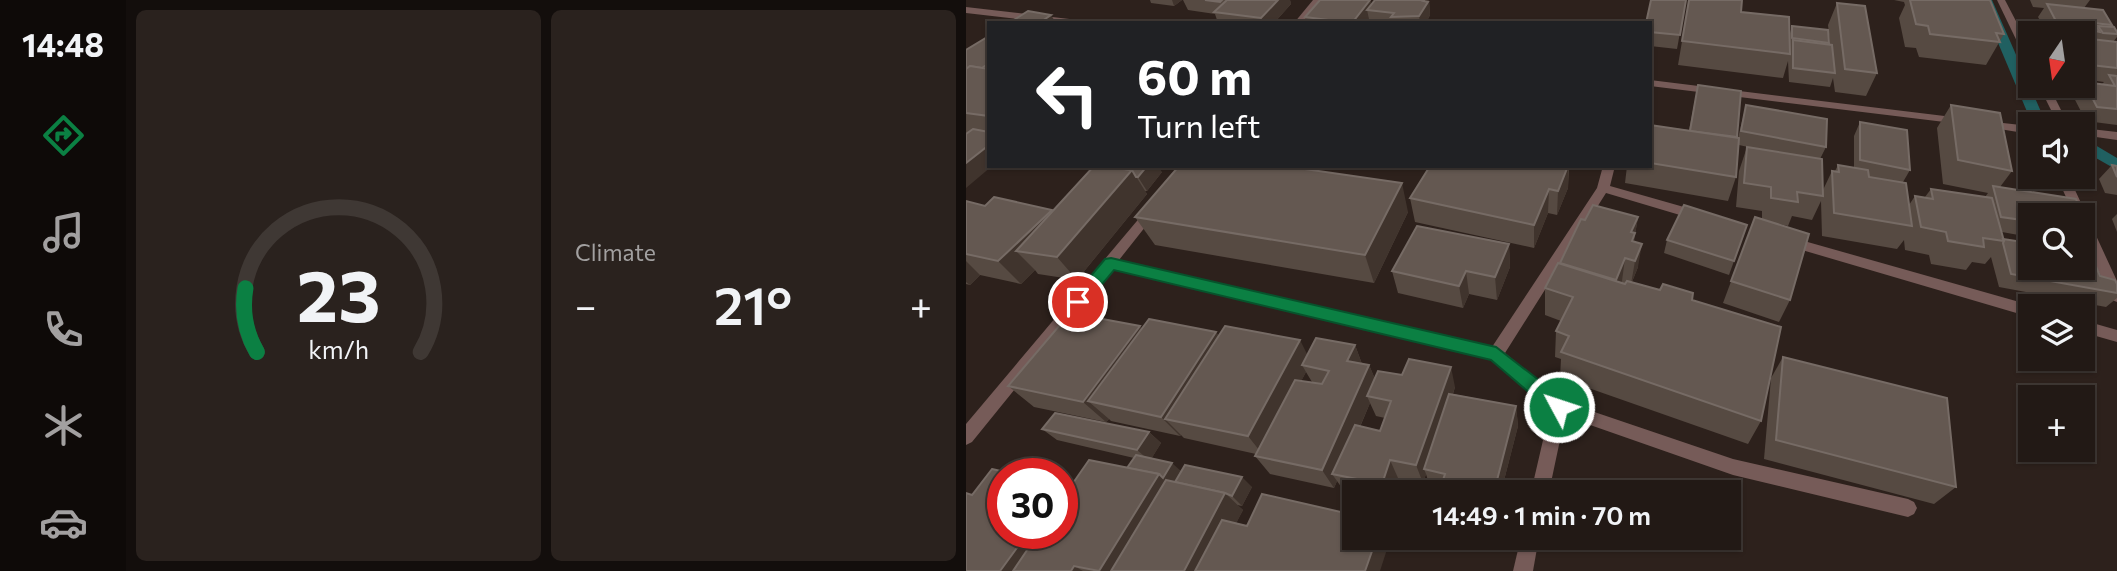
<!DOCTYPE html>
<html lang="en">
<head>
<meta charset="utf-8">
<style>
	:root { --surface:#221915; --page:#2a221e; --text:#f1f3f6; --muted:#a2a0a0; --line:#3f3834; --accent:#0b8043 }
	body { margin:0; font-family:Commissioner,sans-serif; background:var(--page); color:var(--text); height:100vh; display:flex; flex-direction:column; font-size:26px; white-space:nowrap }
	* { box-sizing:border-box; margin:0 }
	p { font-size:23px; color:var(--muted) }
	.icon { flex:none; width:38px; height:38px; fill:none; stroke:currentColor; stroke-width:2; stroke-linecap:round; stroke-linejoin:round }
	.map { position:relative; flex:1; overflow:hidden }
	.sheet { display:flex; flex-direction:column; gap:10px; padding:10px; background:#130e0c; width:840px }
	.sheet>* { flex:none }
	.top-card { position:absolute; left:21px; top:21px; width:665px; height:147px; border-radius:0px; box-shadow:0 2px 5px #0004,0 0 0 2px var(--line); background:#202124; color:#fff; overflow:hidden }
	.needle { width:46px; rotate:193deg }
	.fabs { position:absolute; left:1052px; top:21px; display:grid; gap:14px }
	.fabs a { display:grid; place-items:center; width:77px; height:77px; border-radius:0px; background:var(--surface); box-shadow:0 2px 5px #0004,0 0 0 2px var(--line); font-size:35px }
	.speed { position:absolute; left:21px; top:458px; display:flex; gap:14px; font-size:35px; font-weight:700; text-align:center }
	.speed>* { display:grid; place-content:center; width:91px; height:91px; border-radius:50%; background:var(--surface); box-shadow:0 2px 5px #0004,0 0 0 2px var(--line); line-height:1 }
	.speed .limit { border:10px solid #d22; background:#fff; color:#111 }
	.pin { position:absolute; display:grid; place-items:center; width:60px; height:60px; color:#fff; margin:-30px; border:4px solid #fff; border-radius:50%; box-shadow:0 2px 7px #0007 }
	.me { position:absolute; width:77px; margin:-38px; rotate:310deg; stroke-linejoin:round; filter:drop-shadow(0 0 5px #0008) }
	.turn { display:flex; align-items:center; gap:24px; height:147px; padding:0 35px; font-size:32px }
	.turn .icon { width:91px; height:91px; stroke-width:2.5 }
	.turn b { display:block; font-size:49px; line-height:60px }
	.big { font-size:52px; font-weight:600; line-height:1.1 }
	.sheet .card { flex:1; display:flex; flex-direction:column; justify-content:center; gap:10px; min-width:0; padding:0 24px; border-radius:10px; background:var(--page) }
	.sheet .dial { align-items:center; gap:0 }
	.dial svg { height:182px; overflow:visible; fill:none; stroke:var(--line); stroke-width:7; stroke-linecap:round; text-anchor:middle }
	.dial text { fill:var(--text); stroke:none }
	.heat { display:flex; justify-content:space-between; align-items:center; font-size:38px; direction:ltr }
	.sheet .tiles { flex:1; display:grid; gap:10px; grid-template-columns:repeat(2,1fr) }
	.trip { position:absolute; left:376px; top:480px; width:399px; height:70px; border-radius:0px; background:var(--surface); box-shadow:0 2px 5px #0004,0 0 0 2px var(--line); font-weight:600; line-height:70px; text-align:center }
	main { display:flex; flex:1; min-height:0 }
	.tabs { display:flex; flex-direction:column; width:126px; justify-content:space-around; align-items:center; background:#0e0a08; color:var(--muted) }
	.tabs .icon { width:49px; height:49px }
	.tabs .on { color:var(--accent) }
	.tabs b { font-size:32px; color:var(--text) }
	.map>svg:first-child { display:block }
</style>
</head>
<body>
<main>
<nav class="tabs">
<b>14:48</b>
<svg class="icon on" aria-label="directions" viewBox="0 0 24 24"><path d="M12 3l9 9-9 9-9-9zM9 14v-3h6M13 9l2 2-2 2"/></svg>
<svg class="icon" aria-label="music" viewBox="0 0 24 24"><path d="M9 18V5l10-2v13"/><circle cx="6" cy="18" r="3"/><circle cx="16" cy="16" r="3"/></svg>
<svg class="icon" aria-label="phone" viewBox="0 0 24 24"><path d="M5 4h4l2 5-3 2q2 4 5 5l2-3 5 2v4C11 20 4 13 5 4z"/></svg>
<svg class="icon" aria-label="climate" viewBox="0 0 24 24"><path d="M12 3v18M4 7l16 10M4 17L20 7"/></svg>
<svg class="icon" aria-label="car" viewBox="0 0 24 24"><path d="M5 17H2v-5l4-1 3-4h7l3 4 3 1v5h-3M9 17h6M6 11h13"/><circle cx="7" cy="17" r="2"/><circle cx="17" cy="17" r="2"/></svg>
</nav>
<section class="sheet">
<div class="tiles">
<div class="card dial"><svg viewBox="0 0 100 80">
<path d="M14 69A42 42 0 1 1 86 69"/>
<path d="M14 69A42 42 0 0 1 9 41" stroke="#0b8043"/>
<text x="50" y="56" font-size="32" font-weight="700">23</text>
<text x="50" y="72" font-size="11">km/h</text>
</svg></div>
<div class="card"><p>Climate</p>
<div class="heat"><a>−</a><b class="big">21°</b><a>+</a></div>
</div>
</div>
</section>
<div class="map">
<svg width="1151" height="571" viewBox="0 0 1151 571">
	<rect width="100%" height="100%" fill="#2d211c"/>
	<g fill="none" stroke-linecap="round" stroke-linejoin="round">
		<g fill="#206061" fill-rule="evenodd">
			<path d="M1014 0H1026L1076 114 1074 117 1069 118 1062 114Z"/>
			<path d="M1116 141 1124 142 1151 158V170L1116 150Z"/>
		</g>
		<path fill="#765b58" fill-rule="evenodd" d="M593 400 767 459 942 499 948 502 951 508 948 514 942 517 767 475 587 412 585 407 587 402Z"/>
		<g fill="#765b58" fill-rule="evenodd">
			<path d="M347 0H356L337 23H328Z"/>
			<path d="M1031 0H1039L1064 48V61L1059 58Z"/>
			<path d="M0 7 112 20 116 23H86L0 13Z"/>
			<path d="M684 80 995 118 1001 121 995 124 684 86Z"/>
			<path d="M1073 86H1083L1102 124H1092Z"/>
			<path d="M1019 121 1064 126V134L1015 126 1013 124Z"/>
			<path d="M1116 128 1151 132V140L1116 135Z"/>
			<path d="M637 166H649L644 186 739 213 740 216 734 221 640 193 539 353 599 402 601 407 583 492H565L584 410 526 359 146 269 6 442 0 445V424L181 209 185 208 191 212 153 260 526 347 631 188Z"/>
			<path d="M1091 177H1103L1151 281V302L1146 300 1144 296 1116 235V215H1108Z"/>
			<path d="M824 237 1064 305 1067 306H1064V317L819 245 817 242 819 239Z"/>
			<path d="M1116 320 1151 330V342L1116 332Z"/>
			<path d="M555 537H573L567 571H547Z"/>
		</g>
	</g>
	<g fill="#564a42" fill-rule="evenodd">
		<path d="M184 0H216L208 6 185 3Z"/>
		<path d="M217 0H324L325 4 308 23H252L249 14 222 10Z"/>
		<path d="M404 0 405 5 409 0H463L464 15 460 23H404L403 19 400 23H340L339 17Z"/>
		<path d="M720 0 711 49 684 46V23Z"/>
		<path d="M723 0 824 33 826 26 863 43 862 44H864L862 25 871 3 911 73 900 96 869 92 867 78 864 87 823 82 822 61 817 78 712 65Z"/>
		<path d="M928 0H1024L1038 34 1020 65 953 57 950 48 939 47 933 18 939 5 938 2Z"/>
		<path d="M1064 0H1124L1118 8 1146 25 1145 27 1151 32V37L1147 42H1151V125L1120 121 1107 96 1115 86H1116L1118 82 1136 84 1138 82 1116 79V33H1081L1072 17 1078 8 1067 7Z"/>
		<path d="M23 36V166L0 133V50Z"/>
		<path d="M732 85 775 91 771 138H772L780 105 861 119 860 147 854 159H856L857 190 866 171H869L872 165 888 168V136L894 122 941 130 944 170 937 182 940 183 943 205 949 196 959 197 965 189 1019 197 1022 193 977 184 971 128 985 105 1034 113 1046 171 1034 187 1110 199 1123 231 1116 238V215H1064V268H1116V252L1125 254 1134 276 1149 280 1151 284V298L1140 307 1033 287 1025 257 1019 264 1006 262 1000 270 965 264 963 255 939 250 938 240 931 249 856 236 855 201 846 220 826 216 822 226 813 224 843 234 824 300 813 322 757 303 789 217 796 219V211L770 207 773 171 781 147 791 149 773 145 770 177 762 201 659 183 661 166H684V125L723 130ZM1036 232 1058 236 1060 243 1037 239Z"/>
		<path d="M1146 165 1151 166V195L1139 193 1133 179Z"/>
		<path d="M414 166H431L430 169Z"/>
		<path d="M464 166H603L602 188 591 215 582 213 568 248 449 222 444 198Z"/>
		<path d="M159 169 196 172 181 191H179L181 194 111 280 72 274 69 270 55 284 14 275 4 285 0 284V201L19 206 86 210 87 211Z"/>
		<path d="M442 212 408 283 189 245 169 217Z"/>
		<path d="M1151 214V232L1146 219Z"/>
		<path d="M672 217 668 241 672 267 666 282 726 300 795 421 782 444 594 378 595 359 589 357 590 331 595 321 579 315V288L619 220Z"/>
		<path d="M781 225 763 275 698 253 701 240Z"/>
		<path d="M543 244 544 267 531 300 503 294 497 308 432 293 426 271Z"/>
		<path d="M174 326 176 329 250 332 252 335 341 354 389 345 396 364 403 365 409 379 489 387 487 394 550 406 552 426 535 492H473L474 489 464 487 460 474 457 483 432 478 428 492H388V494L378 491 371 481 368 488 304 474 289 456 290 454 218 438 215 435 214 436 145 421 143 419 140 422 68 407 42 386ZM340 372 346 382 335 381ZM404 403 410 416 419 418 414 431 394 427Z"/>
		<path d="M817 357 990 487 968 504 798 459 805 378Z"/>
		<path d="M76 429 183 432 195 443 185 459 215 471 286 487 276 506 271 505 277 510 270 523 414 571H0L102 490 161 468 168 458 91 440Z"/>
	</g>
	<g fill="#40342d">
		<path d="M206 0H216L208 6Z"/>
		<path d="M312 0H324L325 4 308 23H297L295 18Z"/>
		<path d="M404 0 407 10H401L403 19 400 23H386Z"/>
		<path d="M458 0H463L464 15 460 23H454L453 16Z"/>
		<path d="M85 15 90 23H73Z"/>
		<path d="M23 145V166H26L0 188V163Z"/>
		<path d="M181 166H192L196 172 181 191 172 177Z"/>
		<path d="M602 166V188L591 215 592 191Z"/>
		<path d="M166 170 181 194 111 280 91 257Z"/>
		<path d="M436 183 442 212 408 283 399 255Z"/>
		<path d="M583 189 582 213 568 248V225Z"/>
		<path d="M86 210 105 233 50 251 69 270 55 284 32 261Z"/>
		<path d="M672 217 668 240 665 256V232Z"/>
		<path d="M543 244 544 267 531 300 529 277Z"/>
		<path d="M676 244 672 267 665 284 669 261Z"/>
		<path d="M659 258 656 281 647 302 650 280Z"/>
		<path d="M0 261 14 275 4 285 0 282Z"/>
		<path d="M500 271 503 294 497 308 493 286Z"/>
		<path d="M174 326 192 348 122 401 143 419 140 422 117 402Z"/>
		<path d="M250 332 265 353 199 419 215 435 214 436 195 417Z"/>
		<path d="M334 340 345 362 336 365 340 372 297 455 282 436Z"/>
		<path d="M389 345 397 367 381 361Z"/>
		<path d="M403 365 412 386 401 396 404 403 373 475 366 474 371 481 368 488 356 470Z"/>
		<path d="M485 367 489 387 461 470 458 469 460 474 457 483 450 465Z"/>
		<path d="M550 406 552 426 535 492H528Z"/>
		<path d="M183 432 195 443 184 461 171 450Z"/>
		<path d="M424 460 432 478 428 492H420L416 484Z"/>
		<path d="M206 463 217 473 167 571H133L193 474Z"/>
		<path d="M276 477 286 487 276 506 266 496Z"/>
		<path d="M96 486 121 502 75 571H34L61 534H96Z"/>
		<path d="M259 493 277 510 246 571H218Z"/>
		<path d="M411 537H425L414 571H399Z"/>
		<path d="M108 566 117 571H105Z"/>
	</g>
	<g fill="#645851" stroke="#766b65" stroke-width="2">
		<path d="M239 0H256L254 2Z"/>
		<path d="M261 0H312L295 18 248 12Z"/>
		<path d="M354 0H404L386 23 339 17Z"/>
		<path d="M409 0H458L457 1 462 2 453 16 425 17 428 13 401 10Z"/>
		<path d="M685 0H720L714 35 684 32V23H680Z"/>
		<path d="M723 0H776L775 12 823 17 824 54 716 41Z"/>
		<path d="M944 0H1024L1038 34 1030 33 1034 42 964 34 962 26 950 24Z"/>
		<path d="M871 3 899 6 911 73 879 69Z"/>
		<path d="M1081 4 1137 10 1146 25 1128 23 1134 32 1091 23Z"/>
		<path d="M62 11 85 15 73 23H43Z"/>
		<path d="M826 26 862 30 863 43 826 38Z"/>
		<path d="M1132 26 1148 27 1151 32V34L1137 33Z"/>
		<path d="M23 36V63L16 68 4 66 0 69V50Z"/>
		<path d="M1116 38 1151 42V68L1116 64Z"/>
		<path d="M827 40 866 45 869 73 827 68Z"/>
		<path d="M4 66 23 69V116L0 113V69Z"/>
		<path d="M1143 75 1151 76V109L1131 107 1118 82 1149 86Z"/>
		<path d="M732 85 775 91 771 137 724 131Z"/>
		<path d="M780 105 861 119 860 147 775 131Z"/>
		<path d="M985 105 1034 113 1046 171 992 160Z"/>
		<path d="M894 122 941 130 944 170 894 160Z"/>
		<path d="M684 125 773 138 770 177 684 163Z"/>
		<path d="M7 129 23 132V145L0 163V134Z"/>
		<path d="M781 147 856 159 857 196 831 192 832 202 805 198V187L778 183Z"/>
		<path d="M872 165 902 170 903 177 940 183 946 226 868 213 866 171 873 172Z"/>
		<path d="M1146 165 1151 166V177Z"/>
		<path d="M128 166 166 170 91 257 50 251Z"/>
		<path d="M162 166H181L172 177H170L166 170 159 169Z"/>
		<path d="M213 166H318L436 183 399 255 169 217Z"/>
		<path d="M464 166H602L592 191 583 189 568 225 444 198Z"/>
		<path d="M1027 186 1110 199 1123 231 1116 230V215H1064V221L1035 217Z"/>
		<path d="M965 189 1026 198 1038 241 1017 238 1018 247 982 241 980 232 955 227 949 196 967 199Z"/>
		<path d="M28 197 86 210 32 261 0 254V201L19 206Z"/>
		<path d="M627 205 672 217 665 232 669 233 666 241 676 244 669 261 659 258 650 280 594 263 615 219 619 220Z"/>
		<path d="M718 205 781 225 768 261 701 240Z"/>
		<path d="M789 217 843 234 824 300 765 281Z"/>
		<path d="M451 226 543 244 529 277 500 271 493 286 426 271Z"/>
		<path d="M1037 239 1064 243V268H1116V252L1125 254 1134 276 1149 280 1151 284V293L1045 274 1037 243 1038 241Z"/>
		<path d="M592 263 659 284 661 281 694 290 697 284 727 293 726 300 815 327 795 421 595 352 603 336 590 331 607 297 579 288Z"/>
		<path d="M104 313 174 326 117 402 42 386Z"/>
		<path d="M183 319 250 332 195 417 122 401Z"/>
		<path d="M259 326 334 340 282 436 199 419Z"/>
		<path d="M350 338 389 345 381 361 403 365 356 470 289 456 329 380 356 384 363 371 336 365Z"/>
		<path d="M817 357 981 398 990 487 810 440Z"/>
		<path d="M443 359 485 367 450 465 424 460 416 484 366 474 389 425 414 431 425 401 401 396 412 371 436 375Z"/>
		<path d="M483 394 550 406 528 492H473L479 474 458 469Z"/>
		<path d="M89 413 183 432 171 450 76 429Z"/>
		<path d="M170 455 206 463 197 478 193 474 161 468Z"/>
		<path d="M123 460 193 474 133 571 108 566 105 571H47L72 534H96V499Z"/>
		<path d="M219 465 276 477 266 496 259 493 209 482Z"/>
		<path d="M26 469 48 474H37V534H61L34 571H0V493L6 495Z"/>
		<path d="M200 480 259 493 218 571H145Z"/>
		<path d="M296 494 388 515V537H411L399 571H229L256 520 281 526Z"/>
	</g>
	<path fill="#0b8043" stroke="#07532c" stroke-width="2" d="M145 258 530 347 600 401 602 407 600 413 593 415 587 413 525 360 148 270 118 306H107V297L139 259Z"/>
</svg>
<div class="fabs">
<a><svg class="needle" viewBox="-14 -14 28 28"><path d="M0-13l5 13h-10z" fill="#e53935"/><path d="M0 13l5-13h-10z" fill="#a2a0a0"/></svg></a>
<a><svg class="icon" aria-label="sound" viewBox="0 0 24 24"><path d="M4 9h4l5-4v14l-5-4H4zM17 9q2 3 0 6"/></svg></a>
<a><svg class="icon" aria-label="search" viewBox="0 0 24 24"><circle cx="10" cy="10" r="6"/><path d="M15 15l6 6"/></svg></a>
<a><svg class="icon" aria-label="layers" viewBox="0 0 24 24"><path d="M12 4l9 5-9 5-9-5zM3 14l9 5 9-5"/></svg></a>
<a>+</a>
</div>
<div class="speed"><div class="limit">30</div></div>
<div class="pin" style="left:112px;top:302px;background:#d93025"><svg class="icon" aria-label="arrive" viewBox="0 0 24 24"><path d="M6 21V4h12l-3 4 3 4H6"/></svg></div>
<svg class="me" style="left:593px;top:407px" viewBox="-20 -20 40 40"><circle r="17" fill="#0b8043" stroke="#fff" stroke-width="3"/><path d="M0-11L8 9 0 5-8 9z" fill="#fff"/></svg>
<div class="trip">14:49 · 1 min · 70 m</div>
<div class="top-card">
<div class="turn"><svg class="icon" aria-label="left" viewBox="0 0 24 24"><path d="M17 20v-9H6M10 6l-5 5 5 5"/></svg><div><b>60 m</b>Turn left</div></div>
</div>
</div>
</main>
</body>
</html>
